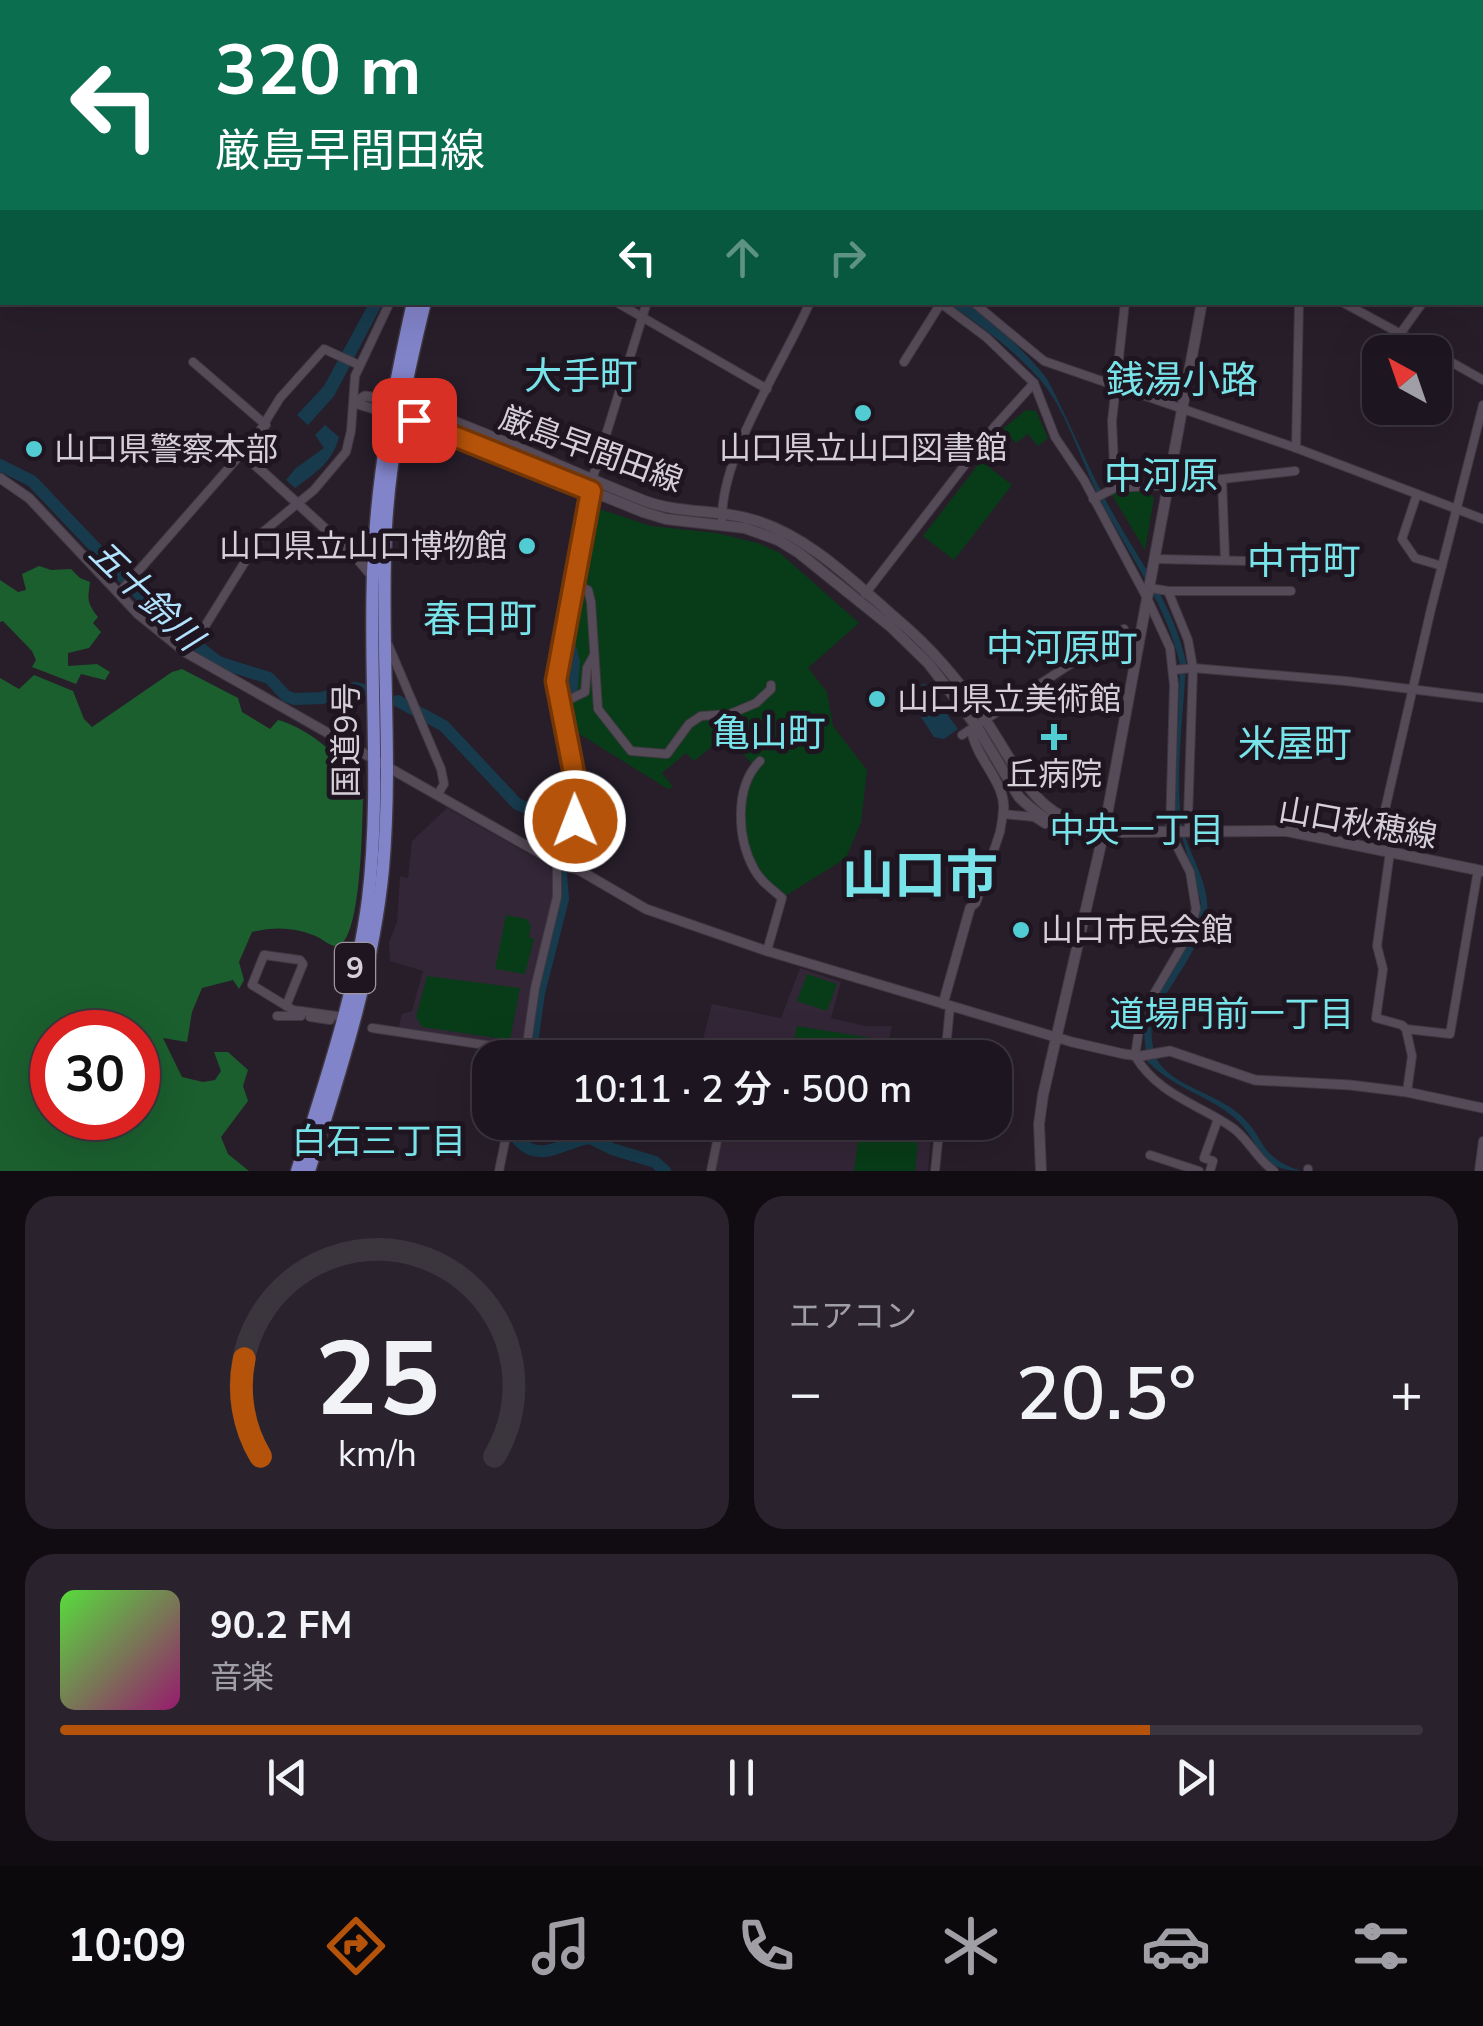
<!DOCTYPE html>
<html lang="ja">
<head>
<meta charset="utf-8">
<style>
	:root { --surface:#1d1620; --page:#2a232d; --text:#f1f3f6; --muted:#a09fa5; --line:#3b353e; --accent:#b45309 }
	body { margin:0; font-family:"Nunito Sans","Noto Sans JP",sans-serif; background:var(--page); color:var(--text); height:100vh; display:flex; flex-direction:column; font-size:38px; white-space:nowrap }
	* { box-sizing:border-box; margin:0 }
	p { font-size:32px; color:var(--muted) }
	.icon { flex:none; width:55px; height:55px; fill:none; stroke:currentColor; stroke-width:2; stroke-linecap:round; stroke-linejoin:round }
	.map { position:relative; height:1171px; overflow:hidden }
	.panel { display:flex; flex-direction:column; gap:25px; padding:25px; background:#100c12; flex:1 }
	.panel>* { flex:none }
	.guide { position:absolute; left:0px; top:0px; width:1485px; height:305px; box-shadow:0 10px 40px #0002,0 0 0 2px var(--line); background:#0b6e4f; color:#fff; overflow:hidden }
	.needle { width:65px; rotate:320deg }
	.controls { position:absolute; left:1362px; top:335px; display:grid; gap:20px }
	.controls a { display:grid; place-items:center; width:90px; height:90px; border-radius:20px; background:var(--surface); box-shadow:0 10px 40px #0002,0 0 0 2px var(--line); font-size:50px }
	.speed { position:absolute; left:30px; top:1010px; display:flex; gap:20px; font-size:50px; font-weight:700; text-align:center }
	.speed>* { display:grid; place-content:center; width:130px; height:130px; border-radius:50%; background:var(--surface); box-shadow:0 10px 40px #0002,0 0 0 2px var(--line); line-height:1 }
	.speed .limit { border:15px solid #d22; background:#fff; color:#111 }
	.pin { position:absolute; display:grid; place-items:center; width:85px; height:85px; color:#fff; margin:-42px; border-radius:20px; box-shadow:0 5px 15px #0006 }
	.me { position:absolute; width:110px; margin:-55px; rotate:359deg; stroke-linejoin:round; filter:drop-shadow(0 0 8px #0008) }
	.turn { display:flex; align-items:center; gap:35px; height:210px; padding:0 50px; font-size:45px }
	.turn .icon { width:130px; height:130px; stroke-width:2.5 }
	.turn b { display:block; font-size:70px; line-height:85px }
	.lanes { display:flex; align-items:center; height:95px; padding:0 50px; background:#0003; justify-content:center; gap:50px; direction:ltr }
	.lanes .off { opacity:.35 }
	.big { font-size:75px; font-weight:600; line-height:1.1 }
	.panel .widget { flex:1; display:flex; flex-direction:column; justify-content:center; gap:15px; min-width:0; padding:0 35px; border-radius:30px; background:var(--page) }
	.panel .dial { align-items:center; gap:0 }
	.dial svg { height:260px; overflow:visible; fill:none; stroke:var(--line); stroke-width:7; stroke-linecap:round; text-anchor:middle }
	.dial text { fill:var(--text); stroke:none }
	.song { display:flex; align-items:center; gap:30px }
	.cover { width:120px; height:120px; border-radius:15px; background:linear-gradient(135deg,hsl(110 70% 55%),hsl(320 70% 35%)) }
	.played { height:10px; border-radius:5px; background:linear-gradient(90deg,var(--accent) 80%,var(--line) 80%) }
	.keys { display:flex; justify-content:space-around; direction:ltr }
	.heat { display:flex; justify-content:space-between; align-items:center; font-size:55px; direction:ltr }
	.panel .tiles { flex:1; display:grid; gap:25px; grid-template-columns:1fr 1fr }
	.widget:last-child { grid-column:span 2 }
	.trip { position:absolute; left:472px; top:1040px; width:540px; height:100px; border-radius:30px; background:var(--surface); box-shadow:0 10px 40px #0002,0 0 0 2px var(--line); font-weight:600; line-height:100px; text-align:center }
	.menu { display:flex; height:160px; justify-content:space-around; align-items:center; background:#0c090d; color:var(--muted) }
	.menu .icon { width:70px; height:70px }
	.menu .active { color:var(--accent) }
	.menu b { font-size:45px; color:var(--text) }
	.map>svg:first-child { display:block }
</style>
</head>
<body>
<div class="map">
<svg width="1483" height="1171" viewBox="0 0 1483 1171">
	<rect width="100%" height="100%" fill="#271e2a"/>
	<g fill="#332637">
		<path d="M447 808 545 863 554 871 553 903 530 993 524 1045 520 1048 398 1029 402 1014 412 1011 423 971 390 961 389 942 397 922 400 876 408 878 412 841Z"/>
		<path d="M800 968 841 982 831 1018 865 1026H892L885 1057 672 1058 673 1051 699 1054 712 1004 781 1018Z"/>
		<path d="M723 1123H865L931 1135 928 1171H715Z"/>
	</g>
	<g fill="#083c18">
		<path d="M1026 410 1036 411 1048 438 1038 446 1028 434 1016 443 1003 429Z"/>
		<path d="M981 461 1012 485 954 560 923 536Z"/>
		<path d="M1148 491 1154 498 1145 550 1111 493Z"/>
		<path d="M593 507 651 526 716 533 758 543 780 553 859 623 808 668 827 692 833 726 867 770 861 822 846 858 782 898C755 875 737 842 741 805 742 792 750 778 754 766L726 735 694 761 686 753 662 773 673 787 668 789 573 730 560 684Z"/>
		<path d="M506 915 527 919 531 926 529 937 534 939 525 974 495 969Z"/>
		<path d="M807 974 837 984 827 1011 797 1001Z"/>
		<path d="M427 976 520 988 510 1040 422 1027 416 1017Z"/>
		<path d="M797 1026 878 1039 875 1057H791Z"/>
		<path d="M859 1132 918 1143 915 1171H854Z"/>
	</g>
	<g fill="#1b5f2e" fill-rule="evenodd">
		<path d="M39 566 51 570 71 569 80 578 90 582C88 598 86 602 98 617L93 623 101 632 89 648 68 653V666L97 664 110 672 105 680 81 674 76 684 32 667 36 660 32 651 3 621 0 622V580L18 592 26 590 22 574Z"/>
		<path d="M182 669 238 698 242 712 270 729 278 720C298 725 327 744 339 761L327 780 363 799C362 820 362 951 334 946 327 944 320 937 313 935 292 927 273 927 252 932L239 962 244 980 239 989 233 980 202 988 192 1012 187 1042 163 1038 182 1077 203 1082 215 1080 221 1071 214 1052H228L248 1070 243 1086 248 1101 221 1137 228 1154 249 1171H0V678L19 689 34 675 73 691 84 719 92 727 172 672ZM138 1032V1118H52V1032Z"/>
	</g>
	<g fill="#173b4d">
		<path d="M369 303H383L334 396 308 425 297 415 324 386Z"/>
		<path d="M948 303C949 303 962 302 964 303 983 309 1035 362 1047 379 1068 418 1084 459 1104 497 1133 553 1173 601 1186 662 1184 710 1175 772 1181 818 1185 852 1211 880 1207 915 1204 941 1166 992 1152 1017 1151 1030 1151 1052 1159 1063 1178 1088 1215 1093 1239 1114 1267 1138 1256 1156 1301 1171 1259 1171 1262 1145 1238 1121 1212 1096 1174 1089 1147 1061L1143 1025 1152 1000 1195 931 1201 903 1175 812 1180 664C1166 603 1128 554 1100 499 1082 463 1067 412 1042 382 1016 351 980 325 948 303Z"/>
		<path d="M325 425 339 437C333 462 314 474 295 488L286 480 296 468 324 448 315 435Z"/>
		<path d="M571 642 576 646 580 661 577 694 571 696 565 685Z"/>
		<path d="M924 683 958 729 944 739 934 737 908 697Z"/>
	</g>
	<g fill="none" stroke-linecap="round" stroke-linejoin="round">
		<path stroke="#173b4d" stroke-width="2.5" d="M885 2H886"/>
		<g stroke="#173b4d" stroke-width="12">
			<path d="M0 465 32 481 161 617 218 662 269 678 286 696 294 699 322 698 355 688 364 690"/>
			<path d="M398 701 444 726 517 804 549 817 580 815 583 819 568 849"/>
			<path d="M530 1058 539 993 563 899 561 874"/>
			<path d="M518 1122V1140C540 1165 564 1141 590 1138L612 1149 655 1162 665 1171"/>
		</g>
		<g stroke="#3f3841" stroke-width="10">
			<g id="minor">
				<path d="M73 0 74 2"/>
				<path d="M188 0 190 2"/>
				<path d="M249 0 252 2"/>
				<path d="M365 0 369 2"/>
				<path d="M750 0 755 2"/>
				<path d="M859 0 866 2"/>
				<path d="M986 0 992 2"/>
				<path d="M236 2 241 0"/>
				<path d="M401 2 403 0"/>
				<path d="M966 2 967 0"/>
				<path d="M1019 2 1020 1"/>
				<path d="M1065 2 1066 0"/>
				<path d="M1309 2 1310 0"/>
				<path d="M1385 2V0"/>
				<path d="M1482 214H1483"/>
				<path d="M1482 246H1483"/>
				<path d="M1482 298H1483"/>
				<path d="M616 302 767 389"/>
				<path d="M939 302 986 337 1034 383 1055 437 1084 480 1148 600 1170 648 1174 685 1170 833 1190 872 1196 909 1189 934 1141 1016 1135 1056C1158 1094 1195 1103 1230 1126 1248 1137 1256 1159 1274 1171"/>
				<path d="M973 302 1044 361 1296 448 1483 519"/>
				<path d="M1342 302 1434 352"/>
				<path d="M1400 334 1423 302"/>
				<path d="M1435 353 1483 380"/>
				<path d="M193 362 266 425"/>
				<path d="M904 362 941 303"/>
				<path d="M1296 448 1299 302"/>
				<path d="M1222 479 1225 559"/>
				<path d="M1115 488 1112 421 1125 302"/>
				<path d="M1417 494 1402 539 1415 558 1442 566"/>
				<path d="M1093 499 1115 488 1169 485 1295 471"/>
				<path d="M722 524C719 456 783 365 810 302"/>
				<path d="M1155 559 1293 562"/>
				<path d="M573 583 588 590 591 602 598 709 631 751 667 754 689 724 701 716 730 714 756 703 771 689V685"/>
				<path d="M1150 588 1168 591H1291"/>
				<path d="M1168 591 1188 640 1193 668 1188 818 1190 832"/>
				<path d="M119 593 256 437 280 398 324 349 359 365"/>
				<path d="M865 594 995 426 1034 383"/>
				<path d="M387 642 441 769 444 784 438 794"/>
				<path d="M185 652 197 639 264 531 314 490 346 452 351 431 355 376 390 302"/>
				<path d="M1174 670 1193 668 1346 681 1483 698"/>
				<path d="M560 704 585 692 587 668 593 657"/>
				<path d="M962 735 1124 629"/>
				<path d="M760 761C734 787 737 838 754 869 760 881 772 889 782 898L767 951"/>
				<path d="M1376 849 1431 609 1483 405"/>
				<path d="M1390 852 1377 946 1383 969 1376 1018 1402 1025 1406 1029 1450 1034 1478 870"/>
				<path d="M970 908 976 903 1000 832 1003 814 1034 817 1045 824"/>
				<path d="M286 1006 303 964 300 960 264 955 252 985 293 1010 344 1017"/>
				<path d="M277 1016H301V1011"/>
				<path d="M310 1017 330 1020"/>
				<path d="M372 1028 526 1051"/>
				<path d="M1406 1029 1412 1056 1407 1092"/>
				<path d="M525 1058 535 988 557 897V863L578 810 569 735 557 681 564 632 592 480 647 302"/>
				<path d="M945 1058 950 1006"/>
				<path d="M882 1122 939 1133"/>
				<path d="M1150 1155 1199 1171"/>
				<path d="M499 1171 509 1122"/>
				<path d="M711 1171 721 1122"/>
				<path d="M935 1171 940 1122"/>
				<path d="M1210 1171 1213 1161 1204 1158 1218 1119"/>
				<path d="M1308 1171V1169"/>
				<path d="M1479 1171 1483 1141"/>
			</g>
		</g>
		<g stroke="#3f3841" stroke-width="11">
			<g id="tertiary">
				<path d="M1423 0V2"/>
				<path d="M541 2 542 0"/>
				<path d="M1482 198 1483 199"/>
				<path d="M354 403 365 396 391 400"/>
				<path d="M354 403 388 413"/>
				<path d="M242 453 353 554 372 576"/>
				<path d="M0 478 29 498 138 614 185 652 557 863 579 870 646 909 767 951 1072 1042 1124 1054 1141 1056 1170 1051 1255 1080 1350 1085 1407 1092 1483 1108"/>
				<path d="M972 731C976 760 1009 785 1003 814"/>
				<path d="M943 1004 970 908"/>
			</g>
		</g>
		<g stroke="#3f3841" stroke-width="12">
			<g id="secondary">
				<path d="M1258 2V0"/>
				<path d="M399 402C483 429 563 469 645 501 680 514 715 509 750 519 807 534 855 583 899 621 931 648 960 682 984 718 1025 778 1034 826 1121 832L1287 831 1483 871"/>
				<path d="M395 415 426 424 643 512 666 519 745 528 778 540 799 553 890 626 929 664 977 727 1019 797C1039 817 1074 841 1103 831"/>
				<path d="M1041 1171 1039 1124 1043 1095 1104 831 1202 302"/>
			</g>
		</g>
		<g stroke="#3f3841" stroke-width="15">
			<g id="trunk">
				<path d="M480 2 481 0"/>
				<path d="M493 2V0"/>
				<path d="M297 1171C325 1082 356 992 368 899 381 790 369 682 373 573 376 480 393 392 413 302"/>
				<path d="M309 1171C340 1072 373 973 383 869 393 755 380 641 386 527 390 452 407 376 425 302"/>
			</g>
		</g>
		<use href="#minor" stroke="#554b58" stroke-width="8"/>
		<use href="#tertiary" stroke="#554b58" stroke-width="9"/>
		<use href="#secondary" stroke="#554b58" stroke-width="10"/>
		<use href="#trunk" stroke="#8284ca" stroke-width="12"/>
		<g stroke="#b7b1b9" stroke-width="2.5">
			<path d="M1440 0 1441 2"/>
			<path d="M1482 143 1483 144"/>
		</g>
	</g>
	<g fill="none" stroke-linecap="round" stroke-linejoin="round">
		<g stroke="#753606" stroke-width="25">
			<path id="route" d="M414 420 591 491 556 681 578 794 575 821"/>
		</g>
		<use href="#route" stroke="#b45309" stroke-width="18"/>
	</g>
	<g fill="#51ccd3" stroke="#1e1520" stroke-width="4">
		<circle cx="863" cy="413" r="10"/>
		<circle cx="34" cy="449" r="10"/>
		<circle cx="527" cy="546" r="10"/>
		<circle cx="877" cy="699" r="10"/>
		<path d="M1049 722h10v10h10v10h-10v10h-10v-10h-10v-10h10z"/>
		<circle cx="1021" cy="930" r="10"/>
	</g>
	<g text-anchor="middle" stroke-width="10" stroke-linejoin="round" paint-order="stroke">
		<rect fill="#1e1520" stroke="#9e97a0" stroke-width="2.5" x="335" y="943" width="40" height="50" rx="8"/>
		<g font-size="30" font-weight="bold" fill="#d5cfd7">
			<text x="355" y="978">9</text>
		</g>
		<g font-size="32" fill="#d5cfd7" stroke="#1e1520" text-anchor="start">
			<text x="863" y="459" text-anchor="middle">山口県立山口図書館</text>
			<text x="54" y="460">山口県警察本部</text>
			<text x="507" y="557" text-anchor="end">山口県立山口博物館</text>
			<text x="897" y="710">山口県立美術館</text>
			<text x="1054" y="785" text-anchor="middle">丘病院</text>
			<text x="1041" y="941">山口市民会館</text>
		</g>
		<g font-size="32" fill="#d5cfd7" stroke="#1e1520">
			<text transform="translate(591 449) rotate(20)" y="11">厳島早間田線</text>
			<text transform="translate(346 740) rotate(-90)" y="11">国道9号</text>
			<text transform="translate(1358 823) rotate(10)" y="11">山口秋穂線</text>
		</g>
		<g font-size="35" font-style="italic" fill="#b1e2fe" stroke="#1e1520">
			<text transform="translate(146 595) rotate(44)" y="12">五十鈴川</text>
		</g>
		<g font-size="35" fill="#78e4ea" stroke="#1e1520">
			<text x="1137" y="842">中央一丁目</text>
			<text x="1232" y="1026">道場門前一丁目</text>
			<text x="379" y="1153">白石三丁目</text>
		</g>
		<g font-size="38" fill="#78e4ea" stroke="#1e1520">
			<text x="581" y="389">大手町</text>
			<text x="1182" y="393">銭湯小路</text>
			<text x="1161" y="489">中河原</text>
			<text x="1304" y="574">中市町</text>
			<text x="480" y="632">春日町</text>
			<text x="1062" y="661">中河原町</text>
			<text x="769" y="746">亀山町</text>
			<text x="1295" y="757">米屋町</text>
		</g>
		<g font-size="52" font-weight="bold" fill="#78e4ea" stroke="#1e1520">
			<text x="920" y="893">山口市</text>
		</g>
	</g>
</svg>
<div class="controls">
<a><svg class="needle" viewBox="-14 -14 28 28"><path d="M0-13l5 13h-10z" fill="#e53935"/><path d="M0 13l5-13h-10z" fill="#a09fa5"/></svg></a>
</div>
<div class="speed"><div class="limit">30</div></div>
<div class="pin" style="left:414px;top:420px;background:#d93025"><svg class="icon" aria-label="arrive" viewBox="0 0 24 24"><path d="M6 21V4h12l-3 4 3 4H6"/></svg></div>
<svg class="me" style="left:575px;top:821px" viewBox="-20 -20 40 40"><circle r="17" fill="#b45309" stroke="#fff" stroke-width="3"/><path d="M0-11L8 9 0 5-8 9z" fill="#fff"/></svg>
<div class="trip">10:11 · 2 分 · 500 m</div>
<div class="guide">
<div class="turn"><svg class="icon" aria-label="left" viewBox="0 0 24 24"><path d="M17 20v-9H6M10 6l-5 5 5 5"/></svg><div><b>320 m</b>厳島早間田線</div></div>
<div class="lanes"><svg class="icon" aria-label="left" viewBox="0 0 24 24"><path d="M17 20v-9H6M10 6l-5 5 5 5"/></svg><svg class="icon off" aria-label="ahead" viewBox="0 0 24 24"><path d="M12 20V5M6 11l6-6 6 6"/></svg><svg class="icon off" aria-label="right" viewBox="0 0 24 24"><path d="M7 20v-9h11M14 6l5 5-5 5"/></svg></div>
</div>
</div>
<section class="panel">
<div class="tiles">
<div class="widget dial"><svg viewBox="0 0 100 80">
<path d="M14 69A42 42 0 1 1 86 69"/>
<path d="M14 69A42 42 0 0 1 9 39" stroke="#b45309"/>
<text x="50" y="56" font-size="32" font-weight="700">25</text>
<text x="50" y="72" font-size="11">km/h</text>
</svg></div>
<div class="widget"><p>エアコン</p>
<div class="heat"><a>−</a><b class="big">20.5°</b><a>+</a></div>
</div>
<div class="widget">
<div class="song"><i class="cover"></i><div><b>90.2 FM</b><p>音楽</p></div></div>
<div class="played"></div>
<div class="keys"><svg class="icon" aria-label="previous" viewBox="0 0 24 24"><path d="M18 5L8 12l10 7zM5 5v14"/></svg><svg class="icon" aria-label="pause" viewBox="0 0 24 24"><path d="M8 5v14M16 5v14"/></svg><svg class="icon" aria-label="next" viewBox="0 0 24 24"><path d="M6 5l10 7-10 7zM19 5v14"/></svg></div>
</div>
</div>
</section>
<nav class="menu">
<b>10:09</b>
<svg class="icon active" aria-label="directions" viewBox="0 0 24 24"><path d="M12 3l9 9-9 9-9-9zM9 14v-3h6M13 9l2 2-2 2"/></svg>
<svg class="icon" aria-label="music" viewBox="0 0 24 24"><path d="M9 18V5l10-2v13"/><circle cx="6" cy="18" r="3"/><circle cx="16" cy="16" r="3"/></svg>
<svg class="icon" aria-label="phone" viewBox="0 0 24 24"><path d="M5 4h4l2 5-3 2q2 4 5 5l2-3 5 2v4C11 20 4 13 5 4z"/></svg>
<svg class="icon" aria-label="climate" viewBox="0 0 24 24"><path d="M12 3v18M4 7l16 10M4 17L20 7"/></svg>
<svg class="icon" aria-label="car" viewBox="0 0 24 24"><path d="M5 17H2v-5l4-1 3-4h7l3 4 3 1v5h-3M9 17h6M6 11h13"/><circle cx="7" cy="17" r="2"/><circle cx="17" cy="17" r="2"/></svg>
<svg class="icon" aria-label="filters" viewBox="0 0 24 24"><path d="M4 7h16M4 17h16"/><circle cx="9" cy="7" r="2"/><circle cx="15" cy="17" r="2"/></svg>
</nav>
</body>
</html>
